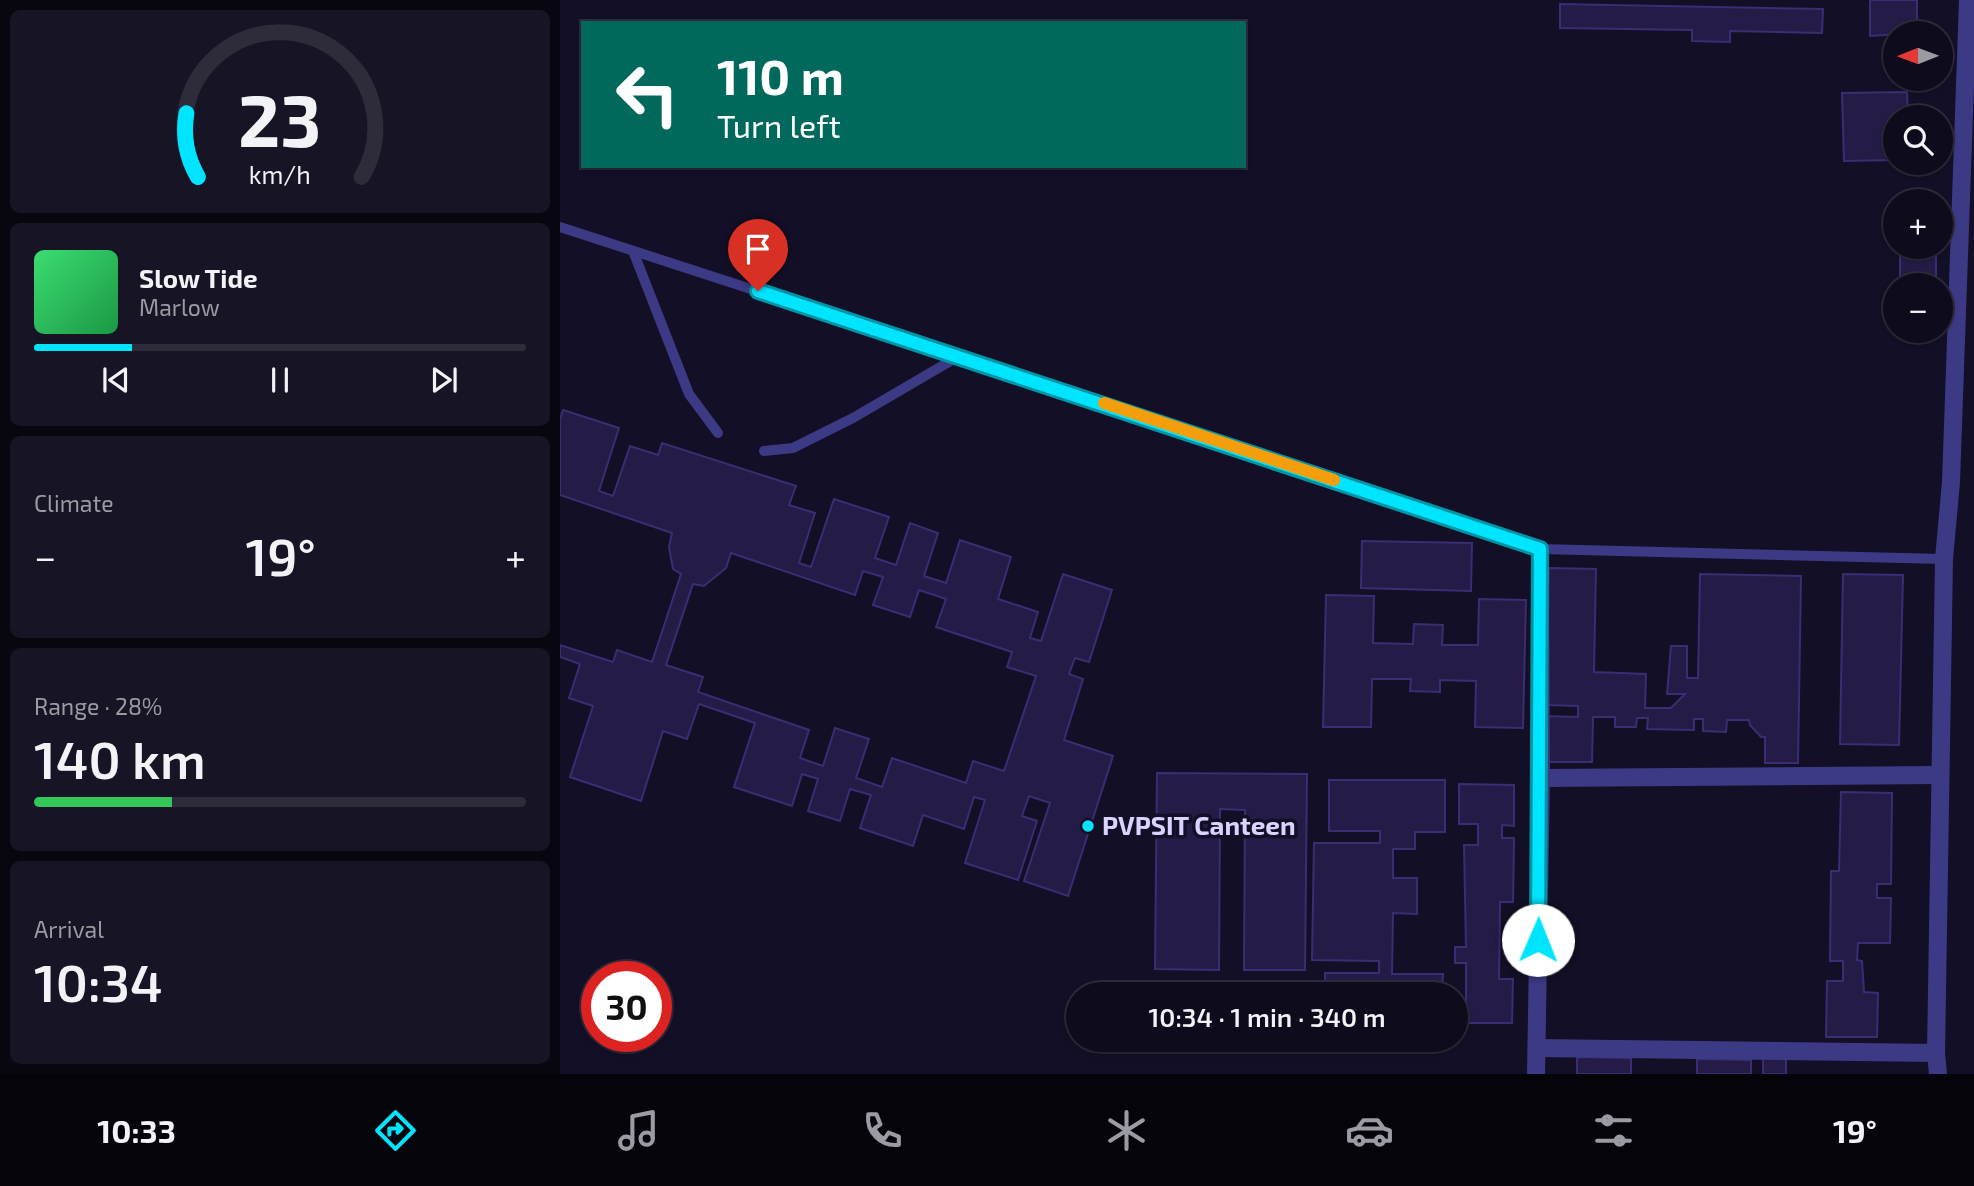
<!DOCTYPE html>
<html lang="en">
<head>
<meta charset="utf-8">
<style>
	:root { --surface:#0e0b1c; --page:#171425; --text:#f1f3f6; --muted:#9b9ba3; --line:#2e2b3b; --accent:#00e5ff }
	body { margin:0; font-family:"Exo 2",sans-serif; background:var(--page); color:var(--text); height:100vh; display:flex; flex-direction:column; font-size:26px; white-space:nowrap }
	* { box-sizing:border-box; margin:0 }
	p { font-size:23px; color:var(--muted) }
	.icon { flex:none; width:38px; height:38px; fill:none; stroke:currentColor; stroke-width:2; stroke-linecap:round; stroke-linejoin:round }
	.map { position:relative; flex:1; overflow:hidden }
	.side { display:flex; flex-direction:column; gap:10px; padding:10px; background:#08060f; width:560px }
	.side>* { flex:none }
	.top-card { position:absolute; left:21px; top:21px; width:665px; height:147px; border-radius:0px; box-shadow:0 2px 5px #0004,0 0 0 2px var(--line); background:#00695c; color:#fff; overflow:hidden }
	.needle { width:46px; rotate:269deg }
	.tools { position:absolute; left:1323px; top:21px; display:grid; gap:14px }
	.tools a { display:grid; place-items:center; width:70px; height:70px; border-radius:50%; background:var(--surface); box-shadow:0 2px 5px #0004,0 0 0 2px var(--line); font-size:35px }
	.speed { position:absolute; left:21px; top:961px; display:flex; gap:14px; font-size:35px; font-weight:700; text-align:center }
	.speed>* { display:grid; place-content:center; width:91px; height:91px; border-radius:50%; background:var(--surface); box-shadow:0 2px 5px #0004,0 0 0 2px var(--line); line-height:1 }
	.speed .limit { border:10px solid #d22; background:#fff; color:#111 }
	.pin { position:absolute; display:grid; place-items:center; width:60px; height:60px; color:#fff; margin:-72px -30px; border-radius:50% 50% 50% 0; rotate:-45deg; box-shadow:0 0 7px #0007 }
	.pin .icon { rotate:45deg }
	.me { position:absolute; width:77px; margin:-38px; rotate:1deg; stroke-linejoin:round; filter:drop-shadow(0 0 5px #0008) }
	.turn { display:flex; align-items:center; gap:24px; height:147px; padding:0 21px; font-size:32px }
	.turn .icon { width:91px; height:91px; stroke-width:2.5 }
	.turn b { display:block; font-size:49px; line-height:60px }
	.big { font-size:52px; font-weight:600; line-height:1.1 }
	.side .widget { flex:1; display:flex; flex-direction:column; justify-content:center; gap:10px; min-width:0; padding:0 24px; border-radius:10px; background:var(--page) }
	.side .dial { align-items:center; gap:0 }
	.dial svg { height:182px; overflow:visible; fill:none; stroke:var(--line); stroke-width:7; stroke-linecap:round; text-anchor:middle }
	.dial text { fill:var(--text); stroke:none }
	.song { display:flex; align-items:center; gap:21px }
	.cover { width:84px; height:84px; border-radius:10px; background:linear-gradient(135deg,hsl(140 70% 55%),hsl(140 70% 35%)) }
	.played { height:7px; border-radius:4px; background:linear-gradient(90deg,var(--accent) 20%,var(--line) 20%) }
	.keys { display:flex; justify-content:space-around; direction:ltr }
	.heat { display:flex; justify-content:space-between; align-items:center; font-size:38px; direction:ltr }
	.charge { height:10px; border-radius:5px; background:linear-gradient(90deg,#34c759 28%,var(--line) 0) }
	.trip { position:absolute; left:506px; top:982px; width:402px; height:70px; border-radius:35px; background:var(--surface); box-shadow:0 2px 5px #0004,0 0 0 2px var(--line); font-weight:600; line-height:70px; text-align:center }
	.menu { display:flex; height:112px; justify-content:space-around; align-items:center; background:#06040b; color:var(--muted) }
	.menu .icon { width:49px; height:49px }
	.menu .selected { color:var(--accent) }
	.menu b { font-size:32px; color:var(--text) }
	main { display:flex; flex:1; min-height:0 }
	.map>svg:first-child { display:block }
</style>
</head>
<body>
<main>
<section class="side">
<div class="widget dial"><svg viewBox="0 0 100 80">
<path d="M14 69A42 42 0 1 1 86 69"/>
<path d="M14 69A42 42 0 0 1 9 41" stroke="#00e5ff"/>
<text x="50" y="56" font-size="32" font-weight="700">23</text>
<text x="50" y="72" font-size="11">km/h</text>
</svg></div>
<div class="widget">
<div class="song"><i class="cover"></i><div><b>Slow Tide</b><p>Marlow</p></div></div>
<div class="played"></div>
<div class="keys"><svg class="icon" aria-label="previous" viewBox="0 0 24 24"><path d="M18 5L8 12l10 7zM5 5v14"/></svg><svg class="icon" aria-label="pause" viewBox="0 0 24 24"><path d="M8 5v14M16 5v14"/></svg><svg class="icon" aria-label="next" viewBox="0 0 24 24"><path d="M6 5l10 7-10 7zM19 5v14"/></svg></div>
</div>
<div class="widget"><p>Climate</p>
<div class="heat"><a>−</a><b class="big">19°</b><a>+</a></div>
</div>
<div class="widget"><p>Range · 28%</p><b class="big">140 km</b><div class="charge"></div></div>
<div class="widget"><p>Arrival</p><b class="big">10:34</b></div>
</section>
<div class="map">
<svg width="1414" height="1074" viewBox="0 0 1414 1074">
	<rect width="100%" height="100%" fill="#130f26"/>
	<g fill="#241b47" stroke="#3b2d73" stroke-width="2" fill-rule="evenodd">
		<path d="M1310 0H1357V33L1310 36Z"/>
		<path d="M1000 4 1263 9 1262 33 1170 31V42L1132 41V30L1000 28Z"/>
		<path d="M1347 92 1348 117H1335V160L1284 161 1282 93Z"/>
		<rect x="1340" y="196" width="36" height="5"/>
		<rect x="1340" y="247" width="36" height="38"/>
		<rect x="1340" y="331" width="36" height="4"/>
		<path d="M3 410 59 428 39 491 53 496 70 446 98 455 102 443 236 486 229 505 255 513 239 563 251 567 274 499 329 517 315 558 336 565 350 523 378 533 364 576 386 583 400 540 451 557 438 599 478 612 470 638 481 641 503 574 552 590 529 662 515 658 509 674 523 679 504 740 553 756 508 896 464 881 490 803 469 796 462 816 477 821 458 880 405 863 425 800 414 797 404 829 363 815 353 846 300 828 311 795 290 789 280 821 248 811 258 779 242 774 232 806 174 787 195 723 139 704 127 739 103 731 81 801 10 777 33 706 9 698 20 664 0 657V645L53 662 57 650 92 662 121 574 113 569 109 547 112 533 0 495V419ZM171 553 295 595 303 571 323 577 313 605 350 617 359 590 386 599 376 627 452 652 447 667 476 676 444 771 413 761 406 783 332 758 322 787 296 778 309 739 275 728 263 766 240 758 249 730 138 692 143 677 106 665 133 584 144 586 166 568Z"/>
		<path d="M802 541 912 543 911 591 801 588Z"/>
		<path d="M989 568 1036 569 1034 672 1086 674 1085 708H1111L1125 694H1107L1111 646H1127V678H1138L1140 574 1241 576 1238 763H1205V737H1201L1190 725 1189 720H1167L1166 732 1143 731V719H1134V730L1087 729 1088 718H1077L1076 727H1055V717H1033L1032 762H985L986 716 1018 717V706L986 705Z"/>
		<path d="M1283 574 1343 575 1339 745 1280 744Z"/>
		<path d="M766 595 814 596 813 643 853 644 854 624 883 625 882 645H918L919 599 966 600 963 728 915 727 916 681 880 680V692L850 691 851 679H812L811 727H763Z"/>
		<path d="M597 773 747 774 745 970H684L685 810 660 809 659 970 595 969Z"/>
		<path d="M769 780H885V832H855V849H833V878H857V914L833 913 832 974H883L882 994H765V973H819V961L752 960 754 843H820V831H769Z"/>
		<path d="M899 784 954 785V826L942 825V838H954L953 902H940L939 979H953L952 1023H906V963H895V947H906L904 845H918V824H899Z"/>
		<path d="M1281 792 1332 793 1331 884H1317V898H1331L1330 943H1298L1297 960 1302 961 1304 992 1318 993 1317 1037H1266L1267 981H1283V961H1270L1271 871H1279Z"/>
		<path d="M1017 1057 1071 1058V1074H1017Z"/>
		<path d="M1203 1057 1226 1058V1074H1203Z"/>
		<path d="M1137 1059 1191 1060V1074H1137Z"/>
	</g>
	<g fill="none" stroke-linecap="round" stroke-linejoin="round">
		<g stroke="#3d3a85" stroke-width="10">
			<path d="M0 227 622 429 980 549 1384 559"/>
			<path d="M73 251 129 394 158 433"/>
			<path d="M204 451 233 448 293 418 399 356"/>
		</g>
		<g stroke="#3d3a85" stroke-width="18">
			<path d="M981 778 1379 775"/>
			<path d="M977 1048 1376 1053"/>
			<path d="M976 1074 981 778 980 549"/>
			<path d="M1378 1074 1376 1053 1384 559 1391 482 1408 0"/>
		</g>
	</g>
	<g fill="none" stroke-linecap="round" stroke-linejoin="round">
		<g stroke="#0095a6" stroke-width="18">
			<path id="route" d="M198 291 980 549 978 940"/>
		</g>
		<use href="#route" stroke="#00e5ff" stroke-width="12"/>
		<path stroke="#f59e0b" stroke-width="12" d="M544 403 774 480"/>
	</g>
	<circle fill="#00e5ff" stroke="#130f26" stroke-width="2.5" cx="528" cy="826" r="7"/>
	<g text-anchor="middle" stroke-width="7" stroke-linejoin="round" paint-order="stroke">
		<g font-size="26" font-weight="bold" fill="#d9d4ff" stroke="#130f26" text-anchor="start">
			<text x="542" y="835">PVPSIT Canteen</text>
		</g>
	</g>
</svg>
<div class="tools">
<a><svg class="needle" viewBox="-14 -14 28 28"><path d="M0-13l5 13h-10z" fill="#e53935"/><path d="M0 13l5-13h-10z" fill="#9b9ba3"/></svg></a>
<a><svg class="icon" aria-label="search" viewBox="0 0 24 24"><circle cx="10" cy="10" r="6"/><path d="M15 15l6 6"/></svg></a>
<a>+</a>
<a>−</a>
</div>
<div class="speed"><div class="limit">30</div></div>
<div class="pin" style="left:198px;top:291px;background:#d93025"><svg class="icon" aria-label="arrive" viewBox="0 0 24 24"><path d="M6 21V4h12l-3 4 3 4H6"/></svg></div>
<svg class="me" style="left:978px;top:940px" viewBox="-20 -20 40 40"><circle r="19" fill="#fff"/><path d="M0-13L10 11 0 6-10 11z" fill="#00e5ff"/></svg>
<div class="trip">10:34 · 1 min · 340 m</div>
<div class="top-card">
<div class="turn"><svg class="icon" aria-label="left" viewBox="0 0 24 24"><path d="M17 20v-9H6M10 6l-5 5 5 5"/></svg><div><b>110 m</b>Turn left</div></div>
</div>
</div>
</main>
<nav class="menu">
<b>10:33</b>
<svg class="icon selected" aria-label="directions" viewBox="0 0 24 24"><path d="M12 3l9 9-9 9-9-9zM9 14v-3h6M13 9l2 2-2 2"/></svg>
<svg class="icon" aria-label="music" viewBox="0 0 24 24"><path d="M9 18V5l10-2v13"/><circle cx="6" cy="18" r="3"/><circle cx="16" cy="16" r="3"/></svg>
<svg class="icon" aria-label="phone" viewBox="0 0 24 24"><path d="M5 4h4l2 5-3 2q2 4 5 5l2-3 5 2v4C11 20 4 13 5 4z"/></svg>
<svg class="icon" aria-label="climate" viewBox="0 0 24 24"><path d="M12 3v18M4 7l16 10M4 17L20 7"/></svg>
<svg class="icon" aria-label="car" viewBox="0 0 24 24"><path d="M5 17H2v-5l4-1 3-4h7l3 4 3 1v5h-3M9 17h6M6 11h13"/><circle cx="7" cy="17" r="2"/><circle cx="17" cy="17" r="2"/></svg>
<svg class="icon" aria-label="filters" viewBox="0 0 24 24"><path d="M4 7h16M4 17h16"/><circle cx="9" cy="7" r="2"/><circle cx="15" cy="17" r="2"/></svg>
<b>19°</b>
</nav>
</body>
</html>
